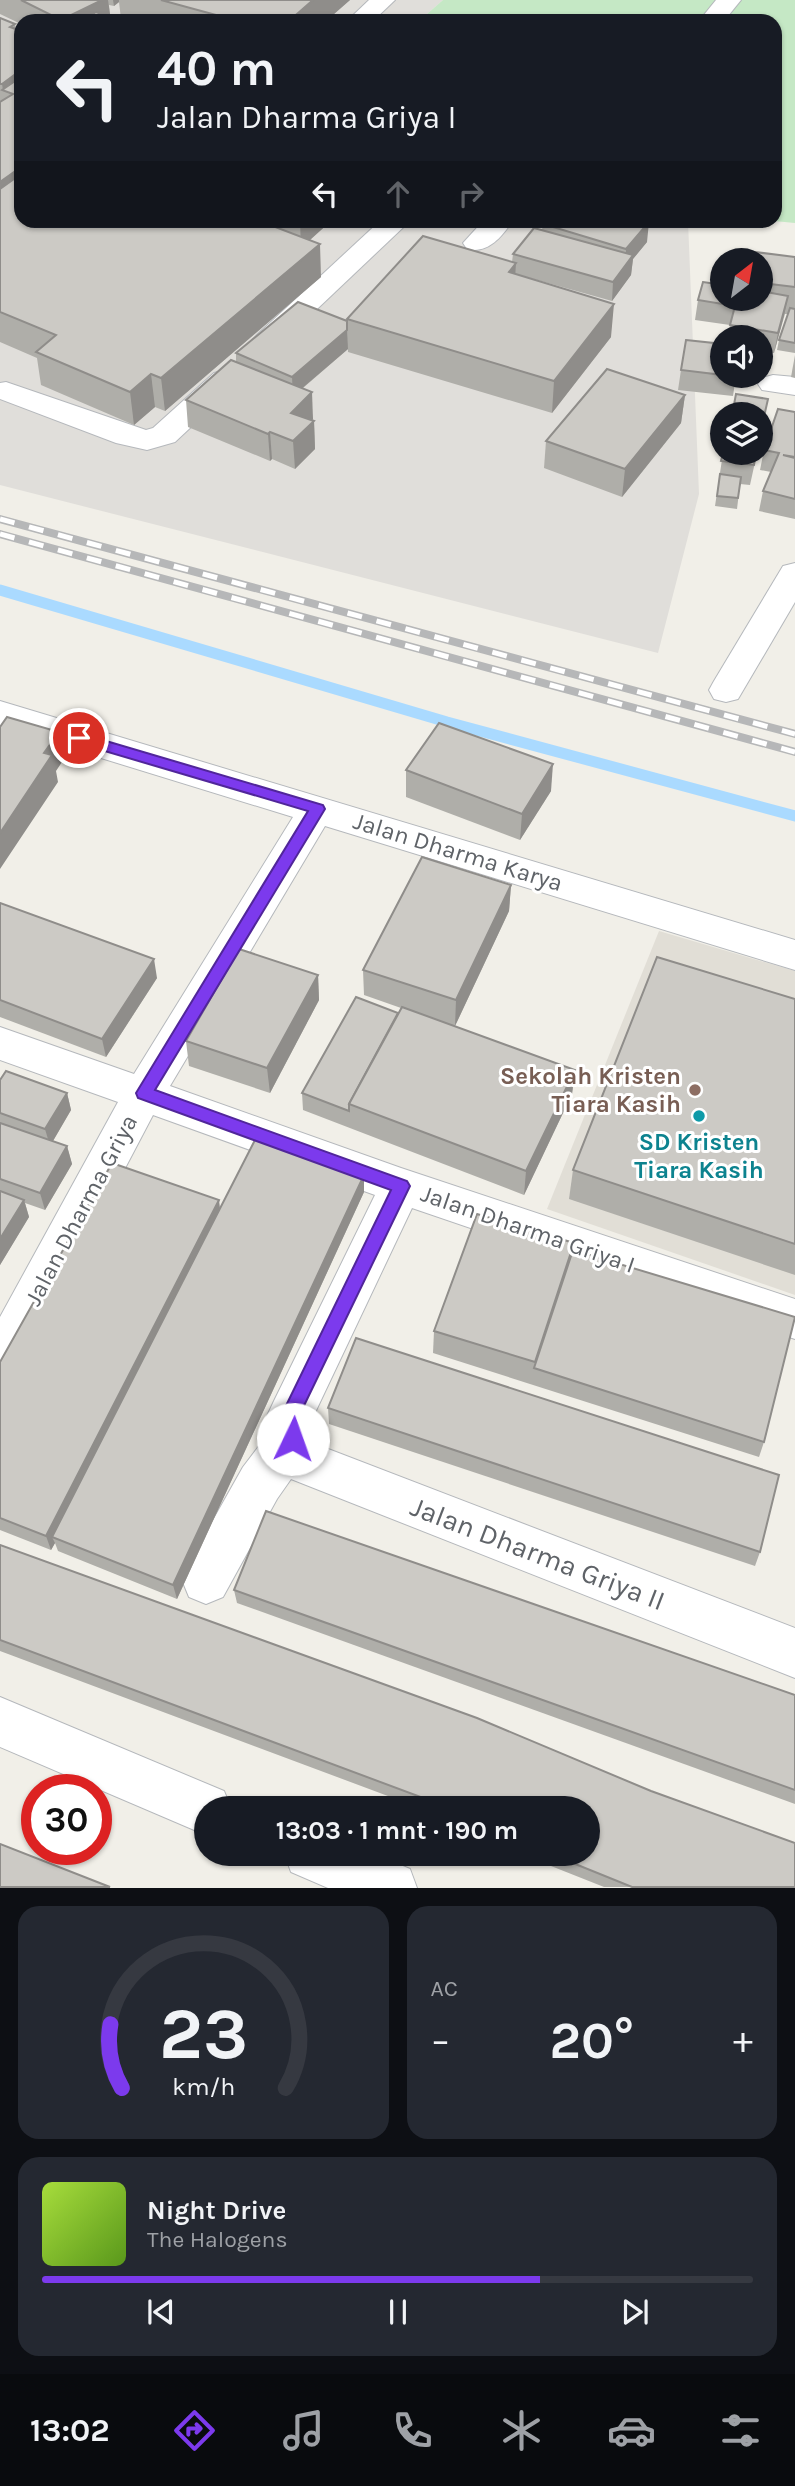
<!DOCTYPE html>
<html lang="id">
<head>
<meta charset="utf-8">
<style>
	:root { --surface:#171b24; --page:#242831; --text:#f1f3f6; --muted:#9ea1a6; --line:#363941; --accent:#7c3aed }
	body { margin:0; font-family:Karla,sans-serif; background:var(--page); color:var(--text); height:100vh; display:flex; flex-direction:column; font-size:26px; white-space:nowrap }
	* { box-sizing:border-box; margin:0 }
	p { font-size:23px; color:var(--muted) }
	.icon { flex:none; width:38px; height:38px; fill:none; stroke:currentColor; stroke-width:2; stroke-linecap:round; stroke-linejoin:round }
	.map { position:relative; height:1888px; overflow:hidden }
	.drawer { display:flex; flex-direction:column; gap:18px; padding:18px; background:#0d0f14; flex:1 }
	.drawer>* { flex:none }
	.top-card { position:absolute; left:14px; top:14px; width:768px; height:214px; border-radius:21px; box-shadow:0 2px 5px #0004; background:#171b24; color:var(--text); overflow:hidden }
	.needle { width:46px; rotate:31deg }
	.controls { position:absolute; left:710px; top:248px; display:grid; gap:14px }
	.controls a { display:grid; place-items:center; width:63px; height:63px; border-radius:50%; background:var(--surface); box-shadow:0 2px 5px #0004; font-size:35px }
	.speed { position:absolute; left:21px; top:1774px; display:flex; gap:14px; font-size:35px; font-weight:700; text-align:center }
	.speed>* { display:grid; place-content:center; width:91px; height:91px; border-radius:50%; background:var(--surface); box-shadow:0 2px 5px #0004; line-height:1 }
	.speed .limit { border:10px solid #d22; background:#fff; color:#111 }
	.pin { position:absolute; display:grid; place-items:center; width:60px; height:60px; color:#fff; margin:-30px; border:4px solid #fff; border-radius:50%; box-shadow:0 2px 7px #0007 }
	.me { position:absolute; width:77px; margin:-38px; rotate:3deg; stroke-linejoin:round; filter:drop-shadow(0 0 5px #0008) }
	.turn { display:flex; align-items:center; gap:24px; height:147px; padding:0 28px; font-size:32px }
	.turn .icon { width:91px; height:91px; stroke-width:2.5 }
	.turn b { display:block; font-size:49px; line-height:60px }
	.lanes { display:flex; align-items:center; height:66px; padding:0 28px; background:#0003; justify-content:center; gap:35px; direction:ltr }
	.lanes .off { opacity:.35 }
	.big { font-size:52px; font-weight:700; line-height:1.1 }
	.drawer .tile { flex:1; display:flex; flex-direction:column; justify-content:center; gap:10px; min-width:0; padding:0 24px; border-radius:21px; background:var(--page) }
	.drawer .dial { align-items:center; gap:0 }
	.dial svg { height:182px; overflow:visible; fill:none; stroke:var(--line); stroke-width:7; stroke-linecap:round; text-anchor:middle }
	.dial text { fill:var(--text); stroke:none }
	.song { display:flex; align-items:center; gap:21px }
	.cover { width:84px; height:84px; border-radius:10px; background:linear-gradient(135deg,hsl(80 70% 55%),hsl(90 70% 35%)) }
	.played { height:7px; border-radius:4px; background:linear-gradient(90deg,var(--accent) 70%,var(--line) 70%) }
	.keys { display:flex; justify-content:space-around; direction:ltr }
	.heat { display:flex; justify-content:space-between; align-items:center; font-size:38px; direction:ltr }
	.drawer .tiles { flex:1; display:grid; gap:18px; grid-template-columns:1fr 1fr }
	.tile:last-child { grid-column:span 2 }
	.trip { position:absolute; left:194px; top:1796px; width:406px; height:70px; border-radius:35px; background:var(--surface); box-shadow:0 2px 5px #0004; font-weight:700; line-height:70px; text-align:center }
	.tab-bar { display:flex; height:112px; justify-content:space-around; align-items:center; background:#090b0e; color:var(--muted) }
	.tab-bar .icon { width:49px; height:49px }
	.tab-bar .active { color:var(--accent) }
	.tab-bar b { font-size:32px; color:var(--text) }
	.map>svg:first-child { display:block }
</style>
</head>
<body>
<div class="map">
<svg width="795" height="1888" viewBox="0 0 795 1888">
	<rect width="100%" height="100%" fill="#f1efe8"/>
	<path fill="#e0deda" d="M0 0H443L419 21H21V220L688 221 699 494 658 653 0 485Z"/>
	<path fill="#e1ded6" d="M659 931 795 971V1295L547 1209Z"/>
	<path fill="#c5e8c5" d="M443 0H795V223L774 221 775 21H419Z"/>
	<g fill="none" stroke-linecap="round" stroke-linejoin="round">
		<path stroke="#aadaff" stroke-width="11" d="M0 590 447 722 795 816"/>
		<g stroke="#b5b8bc" stroke-width="2">
			<g id="minor">
				<path d="M369 0H395L373 21H347Z"/>
				<path d="M716 0H741L724 21H699Z"/>
				<path d="M381 220H411L277 347 267 350 257 347 252 341 257 335Z"/>
				<path d="M484 220H513C502 237 488 254 467 249L463 243Z"/>
				<path d="M225 370 236 373 240 379 236 385 175 442 147 450 116 443 0 399V383L6 382 146 430 153 428 214 373Z"/>
				<path d="M773 375 795 377V395L762 390 758 384 762 378Z"/>
				<path d="M795 563V602L738 699 726 702 714 699 709 690 714 681 783 566Z"/>
				<path d="M0 701 795 940V970L325 826 170 1086 401 1168 795 1299V1339L412 1208 313 1417 315 1434 323 1447 795 1628V1678L291 1479 277 1499 223 1597 206 1604 189 1597 182 1580 189 1563 243 1467 269 1433 267 1416 274 1401 375 1195 153 1115 16 1376 0 1382V1317L118 1102 0 1060V1027L134 1074 293 817 0 727Z"/>
				<path d="M0 1697 224 1791 231 1808H206V1835L0 1747Z"/>
				<path d="M284 1853H372L410 1869 417 1888H328L291 1872Z"/>
			</g>
		</g>
		<use href="#minor" fill="#fff" fill-rule="evenodd"/>
		<g stroke="#b6b7b8" stroke-width="8">
			<g id="rail">
				<path d="M0 519 795 734"/>
				<path d="M0 534 795 752"/>
			</g>
		</g>
		<use href="#rail" stroke="#fff" stroke-width="5" stroke-dasharray="15" stroke-linecap="butt"/>
	</g>
	<g fill="#afaea9">
		<path d="M0 0H350L326 21H127L121 19 119 2 114 6 109 5 110 17 120 21H21V24L0 14Z"/>
		<path d="M0 18 15 24 21 220H332L310 240 321 277 165 411 155 407 134 425 41 385 37 358 0 342Z"/>
		<path d="M543 224 647 242 633 259 631 275 612 301 516 274 611 337 552 413 348 352V349L303 388 313 419 312 421H314L315 449 295 469 272 459 270 461 188 427 186 400 236 362V353L347 321V319L512 262 513 254 542 230Z"/>
		<path d="M795 257V353L777 350 779 340 788 314H785L774 353 761 351V338H728L730 325 695 320 698 300 761 299V261Z"/>
		<path d="M723 344V376H736L733 396 678 390 681 370Z"/>
		<path d="M795 355V378L791 377Z"/>
		<path d="M685 395 681 423 622 497 544 468 546 441Z"/>
		<path d="M795 412V519L759 511 763 491 771 472 760 470 764 450Z"/>
		<path d="M723 453H757L750 485 740 484 737 509 715 506Z"/>
		<path d="M406 770 551 791 520 840 406 797Z"/>
		<path d="M511 885 509 911 455 1026 575 1070 572 1094 524 1195 303 1110 302 1093 398 1013 401 1008 364 995 363 970Z"/>
		<path d="M0 903 157 978 106 1057 0 1017Z"/>
		<path d="M318 975 319 1000 270 1093 189 1066 186 1041Z"/>
		<path d="M795 999V1275L569 1199 573 1170Z"/>
		<path d="M0 1080 67 1093 71 1110 53 1141 67 1146 72 1164 45 1210 25 1203 29 1217 0 1265Z"/>
		<path d="M364 1192 177 1599 58 1551 55 1543 51 1550 0 1530V1362L220 1209Z"/>
		<path d="M573 1250 764 1442 759 1457 433 1353 434 1331Z"/>
		<path d="M328 1408 760 1552 755 1566 329 1424Z"/>
		<path d="M0 1545 795 1887H604L551 1866 524 1853H588V1808H420L0 1651Z"/>
		<path d="M234 1590 795 1695V1804L237 1603Z"/>
	</g>
	<g fill="#8f8d8a">
		<path d="M102 0H108L111 21H61Z"/>
		<path d="M113 0H119V2L114 6Z"/>
		<path d="M313 0H350L326 21H289Z"/>
		<path d="M21 70V106L13 94 3 90 2 84Z"/>
		<path d="M21 167V203L0 218V182Z"/>
		<path d="M300 220H332L301 248Z"/>
		<path d="M649 222 647 242 633 259 631 275 612 301 613 282 625 267 626 249Z"/>
		<path d="M320 244 321 277 165 411 161 378Z"/>
		<path d="M516 263 514 296 509 272Z"/>
		<path d="M788 296 784 315 774 353 778 333Z"/>
		<path d="M614 304 611 337 552 413 554 381Z"/>
		<path d="M347 330 348 349 293 396 292 377Z"/>
		<path d="M151 374 155 407 134 425 130 392Z"/>
		<path d="M312 392 313 419 292 440 291 413Z"/>
		<path d="M685 395 681 423 622 497 625 469Z"/>
		<path d="M314 421 315 449 295 469 293 441Z"/>
		<path d="M270 432 272 459 270 461 268 434Z"/>
		<path d="M59 732 64 759 56 771 58 782 0 869V833L44 753Z"/>
		<path d="M553 764 551 791 520 840 522 814Z"/>
		<path d="M511 885 509 911 455 1026 456 1000Z"/>
		<path d="M154 959 157 978 106 1057 102 1039Z"/>
		<path d="M318 975 319 1000 270 1093 267 1068Z"/>
		<path d="M575 1070 572 1094 524 1195 526 1171Z"/>
		<path d="M67 1093 71 1110 50 1146 45 1129Z"/>
		<path d="M67 1146 72 1164 45 1210 40 1193Z"/>
		<path d="M364 1175V1192L177 1599 173 1585Z"/>
		<path d="M24 1200 29 1217 0 1265V1239Z"/>
		<path d="M219 1200 221 1217 52 1537 55 1543 51 1550 46 1536Z"/>
	</g>
	<g fill="#cccac5" stroke="#8f8d8a" stroke-width="2">
		<path d="M21 0H102L61 20Z"/>
		<path d="M161 0H313L289 21H238Z"/>
		<path d="M96 12 120 21H82Z"/>
		<path d="M0 18 15 24 10 27 21 31V70L2 84H0Z"/>
		<path d="M21 77V167L0 182V102L13 94 2 90Z"/>
		<path d="M21 174V220H257L320 244 161 378 151 374 130 392 36 352 56 335 0 312V189Z"/>
		<path d="M546 220H644L649 222 626 249 543 224Z"/>
		<path d="M534 228 633 255 613 282 513 254Z"/>
		<path d="M423 236 516 263 509 272 614 304 554 381 347 319Z"/>
		<path d="M755 252 795 257V287L761 283V261H753Z"/>
		<path d="M703 282 723 285V299H761V291L788 296 778 333 730 325 735 306 698 300Z"/>
		<path d="M298 302 347 321V330L292 377 236 353Z"/>
		<path d="M790 308 795 309V343L779 340Z"/>
		<path d="M686 340 723 344V375L681 370Z"/>
		<path d="M231 360 312 392 291 413 314 421 293 441 270 432 268 434 186 400Z"/>
		<path d="M607 369 685 395 625 469 546 441Z"/>
		<path d="M736 394 768 399 761 430V415H732Z"/>
		<path d="M778 409 795 412V457L783 455 795 458V499L763 491 779 453 764 450Z"/>
		<path d="M723 453H756L754 465 721 461Z"/>
		<path d="M720 474 741 477 738 498 717 496Z"/>
		<path d="M7 717 59 732 44 753 52 755 0 833V727Z"/>
		<path d="M439 723 553 764 522 814 406 770Z"/>
		<path d="M422 857 511 885 456 1000 363 970Z"/>
		<path d="M0 903 154 959 102 1039 0 1000Z"/>
		<path d="M239 949 318 975 267 1068 186 1041Z"/>
		<path d="M657 957 795 999V1244L573 1170Z"/>
		<path d="M356 997 398 1013 349 1104V1111L302 1093Z"/>
		<path d="M402 1007 575 1070 526 1171 349 1104Z"/>
		<path d="M6 1071 67 1093 45 1129 0 1113V1080Z"/>
		<path d="M0 1123 67 1146 40 1193 0 1179Z"/>
		<path d="M256 1138 364 1175 173 1585 52 1537Z"/>
		<path d="M112 1163 219 1200 46 1536 0 1518V1362Z"/>
		<path d="M0 1191 24 1200 0 1239Z"/>
		<path d="M477 1214 574 1243 535 1362 434 1331Z"/>
		<path d="M573 1250 795 1317 764 1442 534 1368Z"/>
		<path d="M356 1338 779 1475 760 1552 328 1408Z"/>
		<path d="M266 1511 795 1695V1790L234 1590Z"/>
		<path d="M0 1545 477 1718 651 1791 795 1843V1887H632L548 1853H588V1808H450L0 1640Z"/>
		<path d="M0 1844 110 1887H0Z"/>
	</g>
	<path fill="#7c3aed" stroke="#51269a" stroke-width="2" d="M79 733 323 805 325 809 155 1090 407 1181 410 1186 299 1416 303 1439 300 1445 293 1448 287 1445 281 1416 391 1190 138 1098 136 1093 308 811 74 742 72 738Z"/>
	<circle fill="#8d6e63" stroke="#fff" stroke-width="2.5" cx="695" cy="1090" r="7"/>
	<circle fill="#0f9aa8" stroke="#fff" stroke-width="2.5" cx="699" cy="1116" r="7"/>
	<g text-anchor="middle" stroke-width="6" stroke-linejoin="round" paint-order="stroke">
		<g font-size="24" fill="#5f6368" stroke="#fff">
			<text transform="translate(458 852) rotate(17)" y="8">Jalan Dharma Karya</text>
			<text transform="translate(81 1210) rotate(-62)" y="8">Jalan Dharma Griya</text>
			<text transform="translate(528 1229) rotate(19)" y="8">Jalan Dharma Griya I</text>
		</g>
		<g font-size="24" font-weight="bold" fill="#785e54" stroke="#fff" text-anchor="end">
			<text x="681" y="1084">Sekolah Kristen<tspan x="681" dy="28">Tiara Kasih</tspan></text>
		</g>
		<g font-size="24" font-weight="bold" fill="#0d838f" stroke="#fff">
			<text x="699" y="1150">SD Kristen<tspan x="699" dy="28">Tiara Kasih</tspan></text>
		</g>
		<g font-size="28" fill="#5f6368" stroke="#fff">
			<text transform="translate(538 1553) rotate(21)" y="10">Jalan Dharma Griya II</text>
		</g>
	</g>
</svg>
<div class="controls">
<a><svg class="needle" viewBox="-14 -14 28 28"><path d="M0-13l5 13h-10z" fill="#e53935"/><path d="M0 13l5-13h-10z" fill="#9ea1a6"/></svg></a>
<a><svg class="icon" aria-label="sound" viewBox="0 0 24 24"><path d="M4 9h4l5-4v14l-5-4H4zM17 9q2 3 0 6"/></svg></a>
<a><svg class="icon" aria-label="layers" viewBox="0 0 24 24"><path d="M12 4l9 5-9 5-9-5zM3 14l9 5 9-5"/></svg></a>
</div>
<div class="speed"><div class="limit">30</div></div>
<div class="pin" style="left:79px;top:738px;background:#d93025"><svg class="icon" aria-label="arrive" viewBox="0 0 24 24"><path d="M6 21V4h12l-3 4 3 4H6"/></svg></div>
<svg class="me" style="left:293px;top:1439px" viewBox="-20 -20 40 40"><circle r="19" fill="#fff"/><path d="M0-13L10 11 0 6-10 11z" fill="#7c3aed"/></svg>
<div class="trip">13:03 · 1 mnt · 190 m</div>
<div class="top-card">
<div class="turn"><svg class="icon" aria-label="left" viewBox="0 0 24 24"><path d="M17 20v-9H6M10 6l-5 5 5 5"/></svg><div><b>40 m</b>Jalan Dharma Griya I</div></div>
<div class="lanes"><svg class="icon" aria-label="left" viewBox="0 0 24 24"><path d="M17 20v-9H6M10 6l-5 5 5 5"/></svg><svg class="icon off" aria-label="ahead" viewBox="0 0 24 24"><path d="M12 20V5M6 11l6-6 6 6"/></svg><svg class="icon off" aria-label="right" viewBox="0 0 24 24"><path d="M7 20v-9h11M14 6l5 5-5 5"/></svg></div>
</div>
</div>
<section class="drawer">
<div class="tiles">
<div class="tile dial"><svg viewBox="0 0 100 80">
<path d="M14 69A42 42 0 1 1 86 69"/>
<path d="M14 69A42 42 0 0 1 9 41" stroke="#7c3aed"/>
<text x="50" y="56" font-size="32" font-weight="700">23</text>
<text x="50" y="72" font-size="11">km/h</text>
</svg></div>
<div class="tile"><p>AC</p>
<div class="heat"><a>−</a><b class="big">20°</b><a>+</a></div>
</div>
<div class="tile">
<div class="song"><i class="cover"></i><div><b>Night Drive</b><p>The Halogens</p></div></div>
<div class="played"></div>
<div class="keys"><svg class="icon" aria-label="previous" viewBox="0 0 24 24"><path d="M18 5L8 12l10 7zM5 5v14"/></svg><svg class="icon" aria-label="pause" viewBox="0 0 24 24"><path d="M8 5v14M16 5v14"/></svg><svg class="icon" aria-label="next" viewBox="0 0 24 24"><path d="M6 5l10 7-10 7zM19 5v14"/></svg></div>
</div>
</div>
</section>
<nav class="tab-bar">
<b>13:02</b>
<svg class="icon active" aria-label="directions" viewBox="0 0 24 24"><path d="M12 3l9 9-9 9-9-9zM9 14v-3h6M13 9l2 2-2 2"/></svg>
<svg class="icon" aria-label="music" viewBox="0 0 24 24"><path d="M9 18V5l10-2v13"/><circle cx="6" cy="18" r="3"/><circle cx="16" cy="16" r="3"/></svg>
<svg class="icon" aria-label="phone" viewBox="0 0 24 24"><path d="M5 4h4l2 5-3 2q2 4 5 5l2-3 5 2v4C11 20 4 13 5 4z"/></svg>
<svg class="icon" aria-label="climate" viewBox="0 0 24 24"><path d="M12 3v18M4 7l16 10M4 17L20 7"/></svg>
<svg class="icon" aria-label="car" viewBox="0 0 24 24"><path d="M5 17H2v-5l4-1 3-4h7l3 4 3 1v5h-3M9 17h6M6 11h13"/><circle cx="7" cy="17" r="2"/><circle cx="17" cy="17" r="2"/></svg>
<svg class="icon" aria-label="filters" viewBox="0 0 24 24"><path d="M4 7h16M4 17h16"/><circle cx="9" cy="7" r="2"/><circle cx="15" cy="17" r="2"/></svg>
</nav>
</body>
</html>
